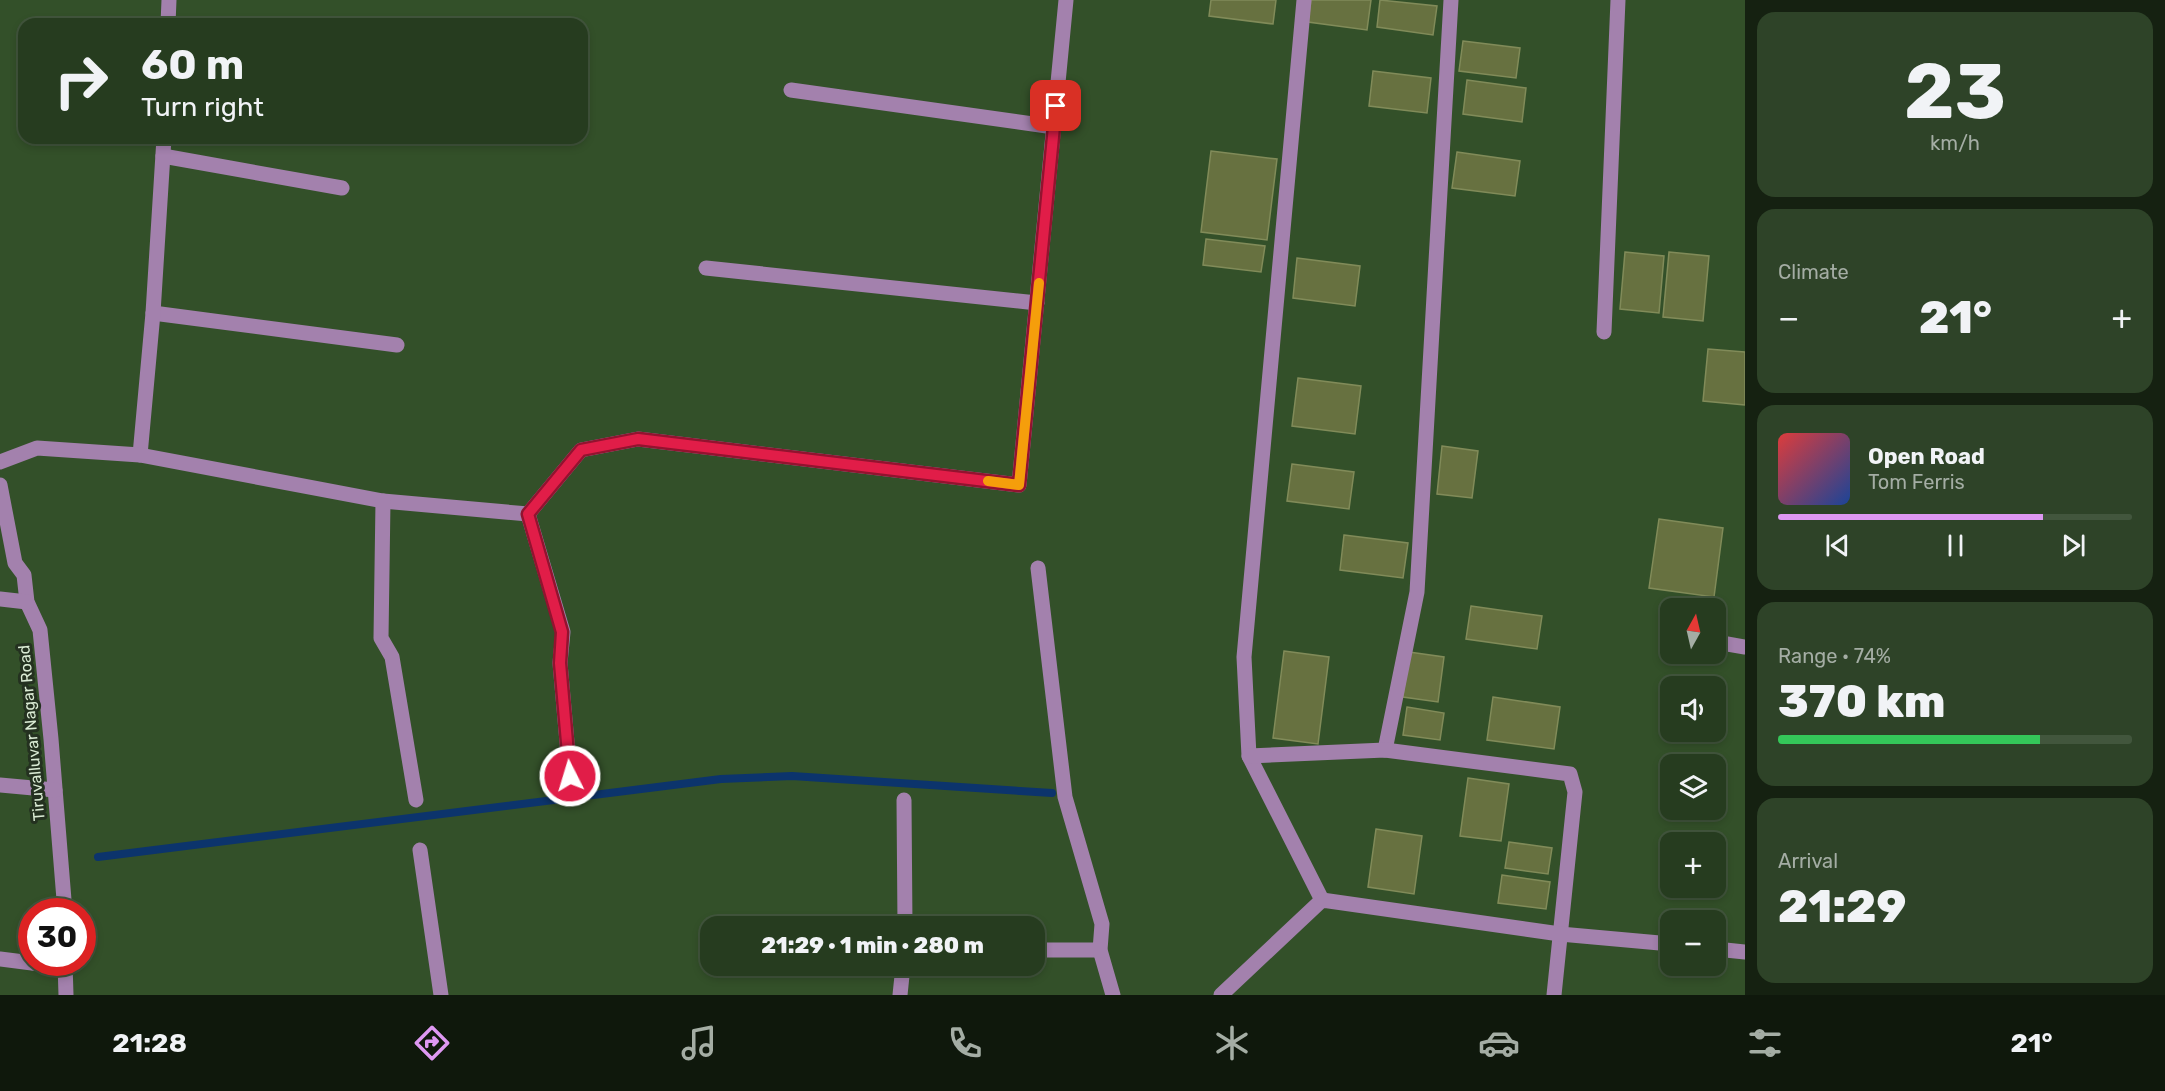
<!DOCTYPE html>
<html lang="en">
<head>
<meta charset="utf-8">
<style>
	:root { --surface:#263c1f; --page:#2e4328; --text:#f1f3f6; --muted:#a4ada4; --line:#42563d; --accent:#de98f2 }
	body { margin:0; font-family:Rubik,sans-serif; background:var(--page); color:var(--text); height:100vh; display:flex; flex-direction:column; font-size:22px; white-space:nowrap }
	* { box-sizing:border-box; margin:0 }
	p { font-size:20px; color:var(--muted) }
	.icon { flex:none; width:33px; height:33px; fill:none; stroke:currentColor; stroke-width:2; stroke-linecap:round; stroke-linejoin:round }
	.map { position:relative; flex:1; overflow:hidden }
	.sheet { display:flex; flex-direction:column; gap:12px; padding:12px; background:#152111; width:420px }
	.sheet>* { flex:none }
	.banner { position:absolute; left:18px; top:18px; width:570px; height:126px; border-radius:18px; box-shadow:0 3px 9px #0003,0 0 0 2px var(--line); background:#263c1f; color:var(--text); overflow:hidden }
	.needle { width:39px; rotate:8deg }
	.tools { position:absolute; left:1660px; top:598px; display:grid; gap:12px }
	.tools a { display:grid; place-items:center; width:66px; height:66px; border-radius:12px; background:var(--surface); box-shadow:0 3px 9px #0003,0 0 0 2px var(--line); font-size:30px }
	.speed { position:absolute; left:18px; top:898px; display:flex; gap:12px; font-size:30px; font-weight:700; text-align:center }
	.speed>* { display:grid; place-content:center; width:78px; height:78px; border-radius:50%; background:var(--surface); box-shadow:0 3px 9px #0003,0 0 0 2px var(--line); line-height:1 }
	.speed .limit { border:9px solid #d22; background:#fff; color:#111 }
	.pin { position:absolute; display:grid; place-items:center; width:51px; height:51px; color:#fff; margin:-26px; border-radius:12px; box-shadow:0 3px 9px #0006 }
	.me { position:absolute; width:66px; margin:-33px; rotate:355deg; stroke-linejoin:round; filter:drop-shadow(0 0 4px #0008) }
	.turn { display:flex; align-items:center; gap:21px; height:126px; padding:0 24px; font-size:27px }
	.turn .icon { width:78px; height:78px; stroke-width:2.5 }
	.turn b { display:block; font-size:42px; line-height:51px }
	.big { font-size:45px; font-weight:800; line-height:1.1 }
	.sheet .widget { flex:1; display:flex; flex-direction:column; justify-content:center; gap:9px; min-width:0; padding:0 21px; border-radius:18px; background:var(--page) }
	.sheet .dial { align-items:center; gap:0 }
	.dial b { font-size:78px; line-height:1 }
	.song { display:flex; align-items:center; gap:18px }
	.cover { width:72px; height:72px; border-radius:9px; background:linear-gradient(135deg,hsl(0 70% 55%),hsl(220 70% 35%)) }
	.played { height:6px; border-radius:3px; background:linear-gradient(90deg,var(--accent) 75%,var(--line) 75%) }
	.keys { display:flex; justify-content:space-around; direction:ltr }
	.heat { display:flex; justify-content:space-between; align-items:center; font-size:33px; direction:ltr }
	.charge { height:9px; border-radius:4px; background:linear-gradient(90deg,#34c759 74%,var(--line) 0) }
	.trip { position:absolute; left:700px; top:916px; width:345px; height:60px; border-radius:18px; background:var(--surface); box-shadow:0 3px 9px #0003,0 0 0 2px var(--line); font-weight:800; line-height:60px; text-align:center }
	.menu { display:flex; height:96px; justify-content:space-around; align-items:center; background:#0f180c; color:var(--muted) }
	.menu .icon { width:42px; height:42px }
	.menu .on { color:var(--accent) }
	.menu b { font-size:27px; color:var(--text) }
	main { display:flex; flex:1; min-height:0 }
	.map>svg:first-child { display:block }
</style>
</head>
<body>
<main>
<div class="map">
<svg width="1745" height="995" viewBox="0 0 1745 995">
	<rect width="100%" height="100%" fill="#335029"/>
	<g fill="none" stroke-linecap="round" stroke-linejoin="round">
		<path stroke="#0c346c" stroke-width="8" d="M98 857 721 779 792 776 1052 793"/>
	</g>
	<g fill="#677140" stroke="#818b59" stroke-width="1.5">
		<path d="M1211 0H1276L1273 24 1209 16Z"/>
		<path d="M1311 0H1371L1367 30 1308 22Z"/>
		<path d="M1380 0 1437 6 1433 35 1377 27Z"/>
		<path d="M1463 41 1520 48 1516 78 1459 71Z"/>
		<path d="M1373 71 1431 78 1427 113 1369 106Z"/>
		<path d="M1467 80 1526 88 1522 122 1463 114Z"/>
		<path d="M1211 151 1277 159 1267 240 1201 232Z"/>
		<path d="M1457 152 1520 161 1515 196 1452 188Z"/>
		<path d="M1206 239 1265 246 1261 272 1203 265Z"/>
		<path d="M1625 252 1664 256 1659 313 1620 309Z"/>
		<path d="M1669 252 1709 256 1703 321 1663 317Z"/>
		<path d="M1297 258 1360 266 1355 306 1293 298Z"/>
		<path d="M1708 349 1745 352V405L1703 401Z"/>
		<path d="M1298 378 1361 386 1355 434 1292 426Z"/>
		<path d="M1442 446 1478 451 1472 498 1437 494Z"/>
		<path d="M1292 464 1354 472 1349 509 1287 501Z"/>
		<path d="M1659 519 1723 528 1714 597 1649 588Z"/>
		<path d="M1344 535 1408 543 1403 578 1340 570Z"/>
		<path d="M1471 606 1542 616 1537 649 1466 639Z"/>
		<path d="M1284 651 1329 657 1318 744 1273 738Z"/>
		<path d="M1409 652 1444 657 1438 702 1403 697Z"/>
		<path d="M1493 697 1560 707 1554 749 1487 740Z"/>
		<path d="M1407 707 1444 713 1440 740 1403 735Z"/>
		<path d="M1468 778 1509 784 1501 841 1460 836Z"/>
		<path d="M1376 829 1422 836 1414 894 1368 887Z"/>
		<path d="M1509 842 1552 848 1548 874 1505 868Z"/>
		<path d="M1502 875 1550 882 1546 909 1498 903Z"/>
	</g>
	<g fill="none" stroke-linecap="round" stroke-linejoin="round">
		<g stroke="#a381ad" stroke-width="15">
			<path d="M1304 0 1244 657 1249 756 1322 900"/>
			<path d="M168 24 169 0"/>
			<path d="M791 90 1054 127"/>
			<path d="M163 156 342 188"/>
			<path d="M706 268 1037 303"/>
			<path d="M153 313 397 345"/>
			<path d="M1604 332 1618 0"/>
			<path d="M140 455 153 313 164 138"/>
			<path d="M0 462 37 448 140 455 383 501 528 514"/>
			<path d="M0 485 15 563 24 575 27 602 40 630 51 739 65 912"/>
			<path d="M383 501 381 638 392 657 416 800"/>
			<path d="M528 514 581 450 638 439 1019 485 1066 0"/>
			<path d="M528 514 563 632 560 663 570 776"/>
			<path d="M1038 568 1065 797 1102 924 1100 950 1113 995"/>
			<path d="M0 599 27 602"/>
			<path d="M1716 642 1745 647"/>
			<path d="M1385 750 1417 592 1451 0"/>
			<path d="M1249 756 1385 750 1570 774 1575 792 1554 995"/>
			<path d="M0 785 55 790"/>
			<path d="M904 800 905 927"/>
			<path d="M420 850 441 995"/>
			<path d="M1716 949 1745 952"/>
			<path d="M1035 950H1100"/>
			<path d="M0 959 32 963"/>
			<path d="M33 963 65 967"/>
			<path d="M65 963 66 995"/>
			<path d="M900 995 903 966"/>
			<path d="M1221 995 1322 900 1560 934 1671 944"/>
		</g>
	</g>
	<g fill="none" stroke-linecap="round" stroke-linejoin="round">
		<g stroke="#92132f" stroke-width="15">
			<path id="route" d="M570 776 560 663 562 632 528 514 581 450 638 439 1019 485 1056 106"/>
		</g>
		<use href="#route" stroke="#e11d48" stroke-width="10"/>
		<path stroke="#f59e0b" stroke-width="10" d="M988 481 1019 485 1039 283"/>
	</g>
	<g text-anchor="middle" stroke-width="6" stroke-linejoin="round" paint-order="stroke">
		<g font-size="16" fill="#daebd4" stroke="#243120">
			<text transform="translate(31 733) rotate(-95)" y="6">Tiruvalluvar Nagar Road</text>
		</g>
	</g>
</svg>
<div class="tools">
<a><svg class="needle" viewBox="-14 -14 28 28"><path d="M0-13l5 13h-10z" fill="#e53935"/><path d="M0 13l5-13h-10z" fill="#a4ada4"/></svg></a>
<a><svg class="icon" aria-label="sound" viewBox="0 0 24 24"><path d="M4 9h4l5-4v14l-5-4H4zM17 9q2 3 0 6"/></svg></a>
<a><svg class="icon" aria-label="layers" viewBox="0 0 24 24"><path d="M12 4l9 5-9 5-9-5zM3 14l9 5 9-5"/></svg></a>
<a>+</a>
<a>−</a>
</div>
<div class="speed"><div class="limit">30</div></div>
<div class="pin" style="left:1056px;top:106px;background:#d93025"><svg class="icon" aria-label="arrive" viewBox="0 0 24 24"><path d="M6 21V4h12l-3 4 3 4H6"/></svg></div>
<svg class="me" style="left:570px;top:776px" viewBox="-20 -20 40 40"><circle r="17" fill="#e11d48" stroke="#fff" stroke-width="3"/><path d="M0-11L8 9 0 5-8 9z" fill="#fff"/></svg>
<div class="trip">21:29 · 1 min · 280 m</div>
<div class="banner">
<div class="turn"><svg class="icon" aria-label="right" viewBox="0 0 24 24"><path d="M7 20v-9h11M14 6l5 5-5 5"/></svg><div><b>60 m</b>Turn right</div></div>
</div>
</div>
<section class="sheet">
<div class="widget dial"><b>23</b><p>km/h</p></div>
<div class="widget"><p>Climate</p>
<div class="heat"><a>−</a><b class="big">21°</b><a>+</a></div>
</div>
<div class="widget">
<div class="song"><i class="cover"></i><div><b>Open Road</b><p>Tom Ferris</p></div></div>
<div class="played"></div>
<div class="keys"><svg class="icon" aria-label="previous" viewBox="0 0 24 24"><path d="M18 5L8 12l10 7zM5 5v14"/></svg><svg class="icon" aria-label="pause" viewBox="0 0 24 24"><path d="M8 5v14M16 5v14"/></svg><svg class="icon" aria-label="next" viewBox="0 0 24 24"><path d="M6 5l10 7-10 7zM19 5v14"/></svg></div>
</div>
<div class="widget"><p>Range · 74%</p><b class="big">370 km</b><div class="charge"></div></div>
<div class="widget"><p>Arrival</p><b class="big">21:29</b></div>
</section>
</main>
<nav class="menu">
<b>21:28</b>
<svg class="icon on" aria-label="directions" viewBox="0 0 24 24"><path d="M12 3l9 9-9 9-9-9zM9 14v-3h6M13 9l2 2-2 2"/></svg>
<svg class="icon" aria-label="music" viewBox="0 0 24 24"><path d="M9 18V5l10-2v13"/><circle cx="6" cy="18" r="3"/><circle cx="16" cy="16" r="3"/></svg>
<svg class="icon" aria-label="phone" viewBox="0 0 24 24"><path d="M5 4h4l2 5-3 2q2 4 5 5l2-3 5 2v4C11 20 4 13 5 4z"/></svg>
<svg class="icon" aria-label="climate" viewBox="0 0 24 24"><path d="M12 3v18M4 7l16 10M4 17L20 7"/></svg>
<svg class="icon" aria-label="car" viewBox="0 0 24 24"><path d="M5 17H2v-5l4-1 3-4h7l3 4 3 1v5h-3M9 17h6M6 11h13"/><circle cx="7" cy="17" r="2"/><circle cx="17" cy="17" r="2"/></svg>
<svg class="icon" aria-label="filters" viewBox="0 0 24 24"><path d="M4 7h16M4 17h16"/><circle cx="9" cy="7" r="2"/><circle cx="15" cy="17" r="2"/></svg>
<b>21°</b>
</nav>
</body>
</html>
